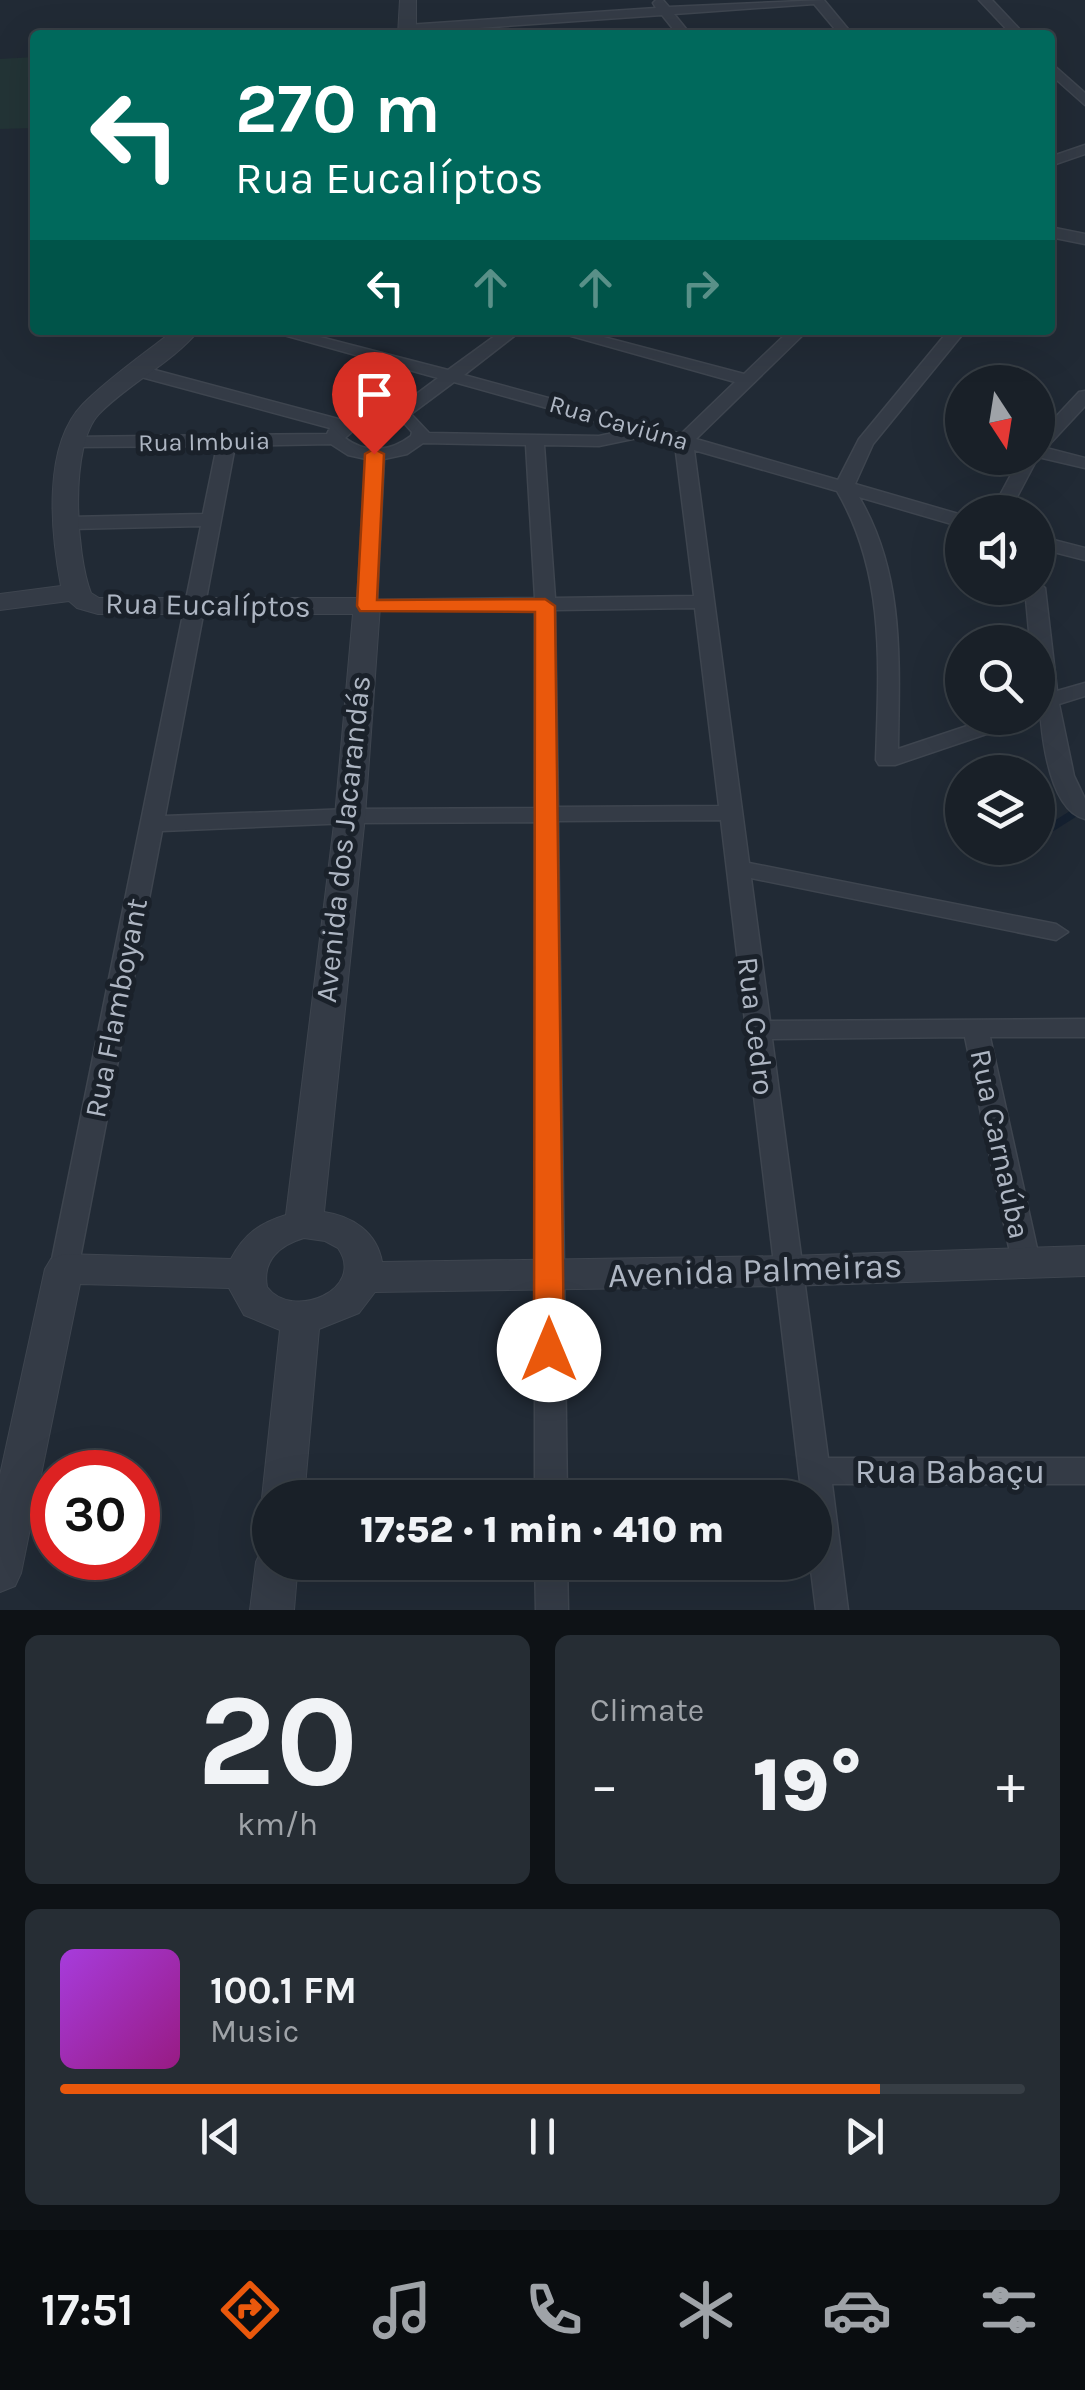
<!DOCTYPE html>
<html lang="en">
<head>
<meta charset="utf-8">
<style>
	:root { --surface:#192028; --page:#262d34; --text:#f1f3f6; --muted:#9fa3a8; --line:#373e45; --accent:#ea580c }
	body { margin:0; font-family:Karla,sans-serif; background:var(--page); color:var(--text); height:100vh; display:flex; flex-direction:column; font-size:38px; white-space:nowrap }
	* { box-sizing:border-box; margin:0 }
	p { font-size:32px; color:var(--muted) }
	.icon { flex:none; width:55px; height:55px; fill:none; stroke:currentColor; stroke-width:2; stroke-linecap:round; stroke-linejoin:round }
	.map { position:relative; height:1610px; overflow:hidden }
	.drawer { display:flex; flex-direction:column; gap:25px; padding:25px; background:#0e1216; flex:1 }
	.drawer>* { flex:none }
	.guide { position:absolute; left:30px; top:30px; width:1025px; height:305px; border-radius:10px; box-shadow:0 10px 40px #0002,0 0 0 2px var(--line); background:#00695c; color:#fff; overflow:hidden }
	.needle { width:65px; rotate:168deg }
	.tools { position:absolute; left:945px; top:365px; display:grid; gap:20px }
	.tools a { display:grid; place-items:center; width:110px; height:110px; border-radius:50%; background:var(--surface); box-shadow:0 10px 40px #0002,0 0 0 2px var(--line); font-size:50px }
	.speed { position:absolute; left:30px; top:1450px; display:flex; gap:20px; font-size:50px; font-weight:700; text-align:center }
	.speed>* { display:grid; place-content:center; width:130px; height:130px; border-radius:50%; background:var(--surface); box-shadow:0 10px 40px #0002,0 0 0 2px var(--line); line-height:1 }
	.speed .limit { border:15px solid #d22; background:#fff; color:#111 }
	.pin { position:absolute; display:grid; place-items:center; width:85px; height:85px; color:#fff; margin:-102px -42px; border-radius:50% 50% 50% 0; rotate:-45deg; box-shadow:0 0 10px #0007 }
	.pin .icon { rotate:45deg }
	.me { position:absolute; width:110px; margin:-55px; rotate:0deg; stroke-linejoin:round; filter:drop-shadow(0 0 8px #0008) }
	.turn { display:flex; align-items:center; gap:35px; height:210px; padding:0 40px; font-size:45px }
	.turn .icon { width:130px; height:130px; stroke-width:2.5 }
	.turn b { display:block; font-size:70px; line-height:85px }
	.lanes { display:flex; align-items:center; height:95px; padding:0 40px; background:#0003; justify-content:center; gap:50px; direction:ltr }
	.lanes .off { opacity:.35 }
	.big { font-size:75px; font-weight:800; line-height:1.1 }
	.drawer .card { flex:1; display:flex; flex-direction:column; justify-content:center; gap:15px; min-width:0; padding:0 35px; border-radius:15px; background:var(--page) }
	.drawer .dial { align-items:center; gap:0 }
	.dial b { font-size:130px; line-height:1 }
	.song { display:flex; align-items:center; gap:30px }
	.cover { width:120px; height:120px; border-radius:15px; background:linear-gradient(135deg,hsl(280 70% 55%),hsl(310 70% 35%)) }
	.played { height:10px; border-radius:5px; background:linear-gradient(90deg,var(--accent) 85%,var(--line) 85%) }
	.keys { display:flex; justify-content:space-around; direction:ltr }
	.heat { display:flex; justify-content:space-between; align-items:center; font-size:55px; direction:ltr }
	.drawer .tiles { flex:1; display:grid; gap:25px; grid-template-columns:1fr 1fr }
	.card:last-child { grid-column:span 2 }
	.trip { position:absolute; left:252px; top:1480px; width:580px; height:100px; border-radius:50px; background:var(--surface); box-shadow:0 10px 40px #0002,0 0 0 2px var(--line); font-weight:800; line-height:100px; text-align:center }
	.tab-bar { display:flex; height:160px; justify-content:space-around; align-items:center; background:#0a0d10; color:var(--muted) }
	.tab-bar .icon { width:70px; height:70px }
	.tab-bar .active { color:var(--accent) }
	.tab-bar b { font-size:45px; color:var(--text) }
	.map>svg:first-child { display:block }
</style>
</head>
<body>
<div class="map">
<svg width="1085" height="1610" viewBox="0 0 1085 1610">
	<rect width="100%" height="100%" fill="#212a35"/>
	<path fill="#233436" d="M35 57V128L0 129V59Z"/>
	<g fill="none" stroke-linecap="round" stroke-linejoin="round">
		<path stroke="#152131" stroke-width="8" d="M1038 836 1076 812"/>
		<g stroke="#3e454f" stroke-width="3">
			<g id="minor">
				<path d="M656 0H663L669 7 824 0 853 35H840L814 4 674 14 691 35H678L662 15 407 33 401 29 407 25 656 8 653 3Z"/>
				<path d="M979 0H992L1025 35H1012Z"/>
				<path d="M1050 62 1085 93V105L1050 74Z"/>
				<path d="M1085 145V154L1050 166V157Z"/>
				<path d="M1050 227 1085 234V244L1050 237Z"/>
				<path d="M266 330H293L448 370 503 330H522L464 375 681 434 735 382 550 330H577L744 374 790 330H808L696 439 838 480 859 439 949 330H966L873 444 855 484 962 515V527L859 497C905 575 899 662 898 749L991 718H1021L1019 723 895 765H879L876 760C879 666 886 575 837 491L694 450 749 863 1056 924 1068 932 1056 940 751 878 770 1021 1085 1019V1037H990L1040 1262 1036 1270 1026 1273 1016 1270 1012 1262 965 1037 772 1039 828 1458H1085V1484H832L848 1610H816L810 1562H815V1498H802L721 820 558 821 567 1498H535V822L350 823 162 831 78 1269 74 1277 64 1280 54 1277 50 1269 201 526 70 529 61 523 70 517 203 514 217 446 72 447 63 442 72 437 327 434 330 428 130 374 127 370 136 365 342 420 359 411 395 410 438 378ZM454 382 626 430 599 436 429 433 411 414ZM386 418 404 423 412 432 411 436C390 452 366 454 345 438L364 421ZM647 436 675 444 694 596 555 598 544 445 599 446ZM423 443 526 445 535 598 377 600 384 459 407 454ZM331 444 348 455 366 459 357 606 360 610H535V808L350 809 165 816 235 446ZM695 608 719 806 558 807 555 610Z"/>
				<path d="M1085 391V406L1046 448 1085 458V468L1038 457 1009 512H991L1020 458H1038V436L1079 392Z"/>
				<path d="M1038 536 1085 548V560L1038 548Z"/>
				<path d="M1038 583 1045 588 1057 691 1085 683V696L1059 704 1074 776 1085 799V819C1037 807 1038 682 1038 642H1030L1025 588H1038Z"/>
				<path d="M535 1562H567L568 1610H536Z"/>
			</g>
		</g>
		<g stroke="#3e454f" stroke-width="2">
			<g id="tertiary">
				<path d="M400 0H416V35H398Z"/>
				<path d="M174 330H199C172 363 129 383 99 414 69 445 76 555 91 593L99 598H367L380 606 365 816 324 1212C352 1216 377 1232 382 1262L788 1256 1085 1246V1276L788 1286 375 1292 359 1313 319 1329 304 1498H270V1511L262 1498 280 1330 244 1315 229 1288 80 1284 21 1573 15 1586 0 1592V1475L45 1269 51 1259 64 1254 231 1259C244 1234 260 1223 286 1215L335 816 353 614H98L77 608 69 601 0 610V594L61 586C51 533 42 446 83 404 110 377 144 354 174 330ZM304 1238 325 1241 338 1248C367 1290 292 1321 267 1287 262 1260 280 1245 304 1238Z"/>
				<path d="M270 1546V1562H298L294 1610H250L256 1562 262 1549Z"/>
			</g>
		</g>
		<use href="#minor" fill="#343b46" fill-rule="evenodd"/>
		<use href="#tertiary" fill="#343b46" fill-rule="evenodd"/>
	</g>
	<path fill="#ea580c" stroke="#983908" stroke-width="2.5" d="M374 449 384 454 377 600 545 599 555 606 564 1350 559 1358 549 1361 538 1358 534 1350 535 612 360 611 357 606 365 454Z"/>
	<g text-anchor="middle" stroke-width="10" stroke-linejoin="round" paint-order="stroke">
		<g font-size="25" fill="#aeb6c3" stroke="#1a212a">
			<text transform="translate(619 422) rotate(16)" y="9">Rua Caviúna</text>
			<text transform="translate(204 441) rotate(-1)" y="9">Rua Imbuia</text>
		</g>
		<g font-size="30" fill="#aeb6c3" stroke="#1a212a">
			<text transform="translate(208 605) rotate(1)" y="10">Rua Eucalíptos</text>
			<text transform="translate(343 839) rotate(-84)" y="10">Avenida dos Jacarandás</text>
			<text transform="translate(116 1008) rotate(-79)" y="10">Rua Flamboyant</text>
			<text transform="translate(756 1026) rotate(83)" y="10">Rua Cedro</text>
			<text transform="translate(1000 1144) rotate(78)" y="10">Rua Carnaúba</text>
		</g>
		<g font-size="35" fill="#aeb6c3" stroke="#1a212a">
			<text transform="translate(755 1270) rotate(-2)" y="12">Avenida Palmeiras</text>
			<text x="950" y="1483">Rua Babaçu</text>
		</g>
	</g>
</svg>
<div class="tools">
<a><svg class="needle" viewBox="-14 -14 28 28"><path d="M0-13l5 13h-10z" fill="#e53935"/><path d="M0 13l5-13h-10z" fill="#9fa3a8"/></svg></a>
<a><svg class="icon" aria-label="sound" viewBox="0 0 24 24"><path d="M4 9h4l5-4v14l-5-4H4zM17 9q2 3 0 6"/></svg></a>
<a><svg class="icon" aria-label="search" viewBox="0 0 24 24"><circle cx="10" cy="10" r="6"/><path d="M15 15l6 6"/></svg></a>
<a><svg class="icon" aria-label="layers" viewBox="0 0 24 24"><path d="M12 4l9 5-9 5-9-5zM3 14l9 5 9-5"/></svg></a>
</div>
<div class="speed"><div class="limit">30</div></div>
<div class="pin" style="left:374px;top:454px;background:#d93025"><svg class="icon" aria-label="arrive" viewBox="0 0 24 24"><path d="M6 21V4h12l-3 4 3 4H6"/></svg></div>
<svg class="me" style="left:549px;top:1350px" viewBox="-20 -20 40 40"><circle r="19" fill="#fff"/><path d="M0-13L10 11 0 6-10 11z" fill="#ea580c"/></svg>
<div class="trip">17:52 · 1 min · 410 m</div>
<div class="guide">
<div class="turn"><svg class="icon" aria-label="left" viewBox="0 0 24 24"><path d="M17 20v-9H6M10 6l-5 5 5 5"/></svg><div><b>270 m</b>Rua Eucalíptos</div></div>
<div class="lanes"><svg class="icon" aria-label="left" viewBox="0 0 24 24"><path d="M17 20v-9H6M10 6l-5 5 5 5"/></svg><svg class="icon off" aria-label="ahead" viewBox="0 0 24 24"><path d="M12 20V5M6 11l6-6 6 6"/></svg><svg class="icon off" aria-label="ahead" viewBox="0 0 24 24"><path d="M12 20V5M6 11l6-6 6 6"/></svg><svg class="icon off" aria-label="right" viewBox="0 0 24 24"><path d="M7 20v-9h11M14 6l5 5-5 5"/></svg></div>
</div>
</div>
<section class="drawer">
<div class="tiles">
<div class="card dial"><b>20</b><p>km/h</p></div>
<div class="card"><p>Climate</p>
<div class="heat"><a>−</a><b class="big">19°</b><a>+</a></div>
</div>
<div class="card">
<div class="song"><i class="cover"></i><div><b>100.1 FM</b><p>Music</p></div></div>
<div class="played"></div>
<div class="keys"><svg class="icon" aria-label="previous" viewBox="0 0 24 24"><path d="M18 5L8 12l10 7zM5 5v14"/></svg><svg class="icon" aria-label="pause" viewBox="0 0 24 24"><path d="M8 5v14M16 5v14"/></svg><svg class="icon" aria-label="next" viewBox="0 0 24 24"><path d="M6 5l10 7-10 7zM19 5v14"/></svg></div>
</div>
</div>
</section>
<nav class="tab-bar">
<b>17:51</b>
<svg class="icon active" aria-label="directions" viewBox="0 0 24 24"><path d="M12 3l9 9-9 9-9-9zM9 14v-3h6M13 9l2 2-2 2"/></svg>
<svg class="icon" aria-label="music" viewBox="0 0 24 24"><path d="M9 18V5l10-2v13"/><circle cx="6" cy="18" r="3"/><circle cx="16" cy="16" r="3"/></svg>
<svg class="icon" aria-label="phone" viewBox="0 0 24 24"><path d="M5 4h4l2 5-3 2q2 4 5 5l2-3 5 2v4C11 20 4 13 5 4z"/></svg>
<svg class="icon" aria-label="climate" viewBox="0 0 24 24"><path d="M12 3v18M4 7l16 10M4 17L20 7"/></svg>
<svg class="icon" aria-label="car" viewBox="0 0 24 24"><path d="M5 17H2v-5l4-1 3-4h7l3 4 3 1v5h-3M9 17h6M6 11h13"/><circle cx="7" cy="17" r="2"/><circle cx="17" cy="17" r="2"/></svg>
<svg class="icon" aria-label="filters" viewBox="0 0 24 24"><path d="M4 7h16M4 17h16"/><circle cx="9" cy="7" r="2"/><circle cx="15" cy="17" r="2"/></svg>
</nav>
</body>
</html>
